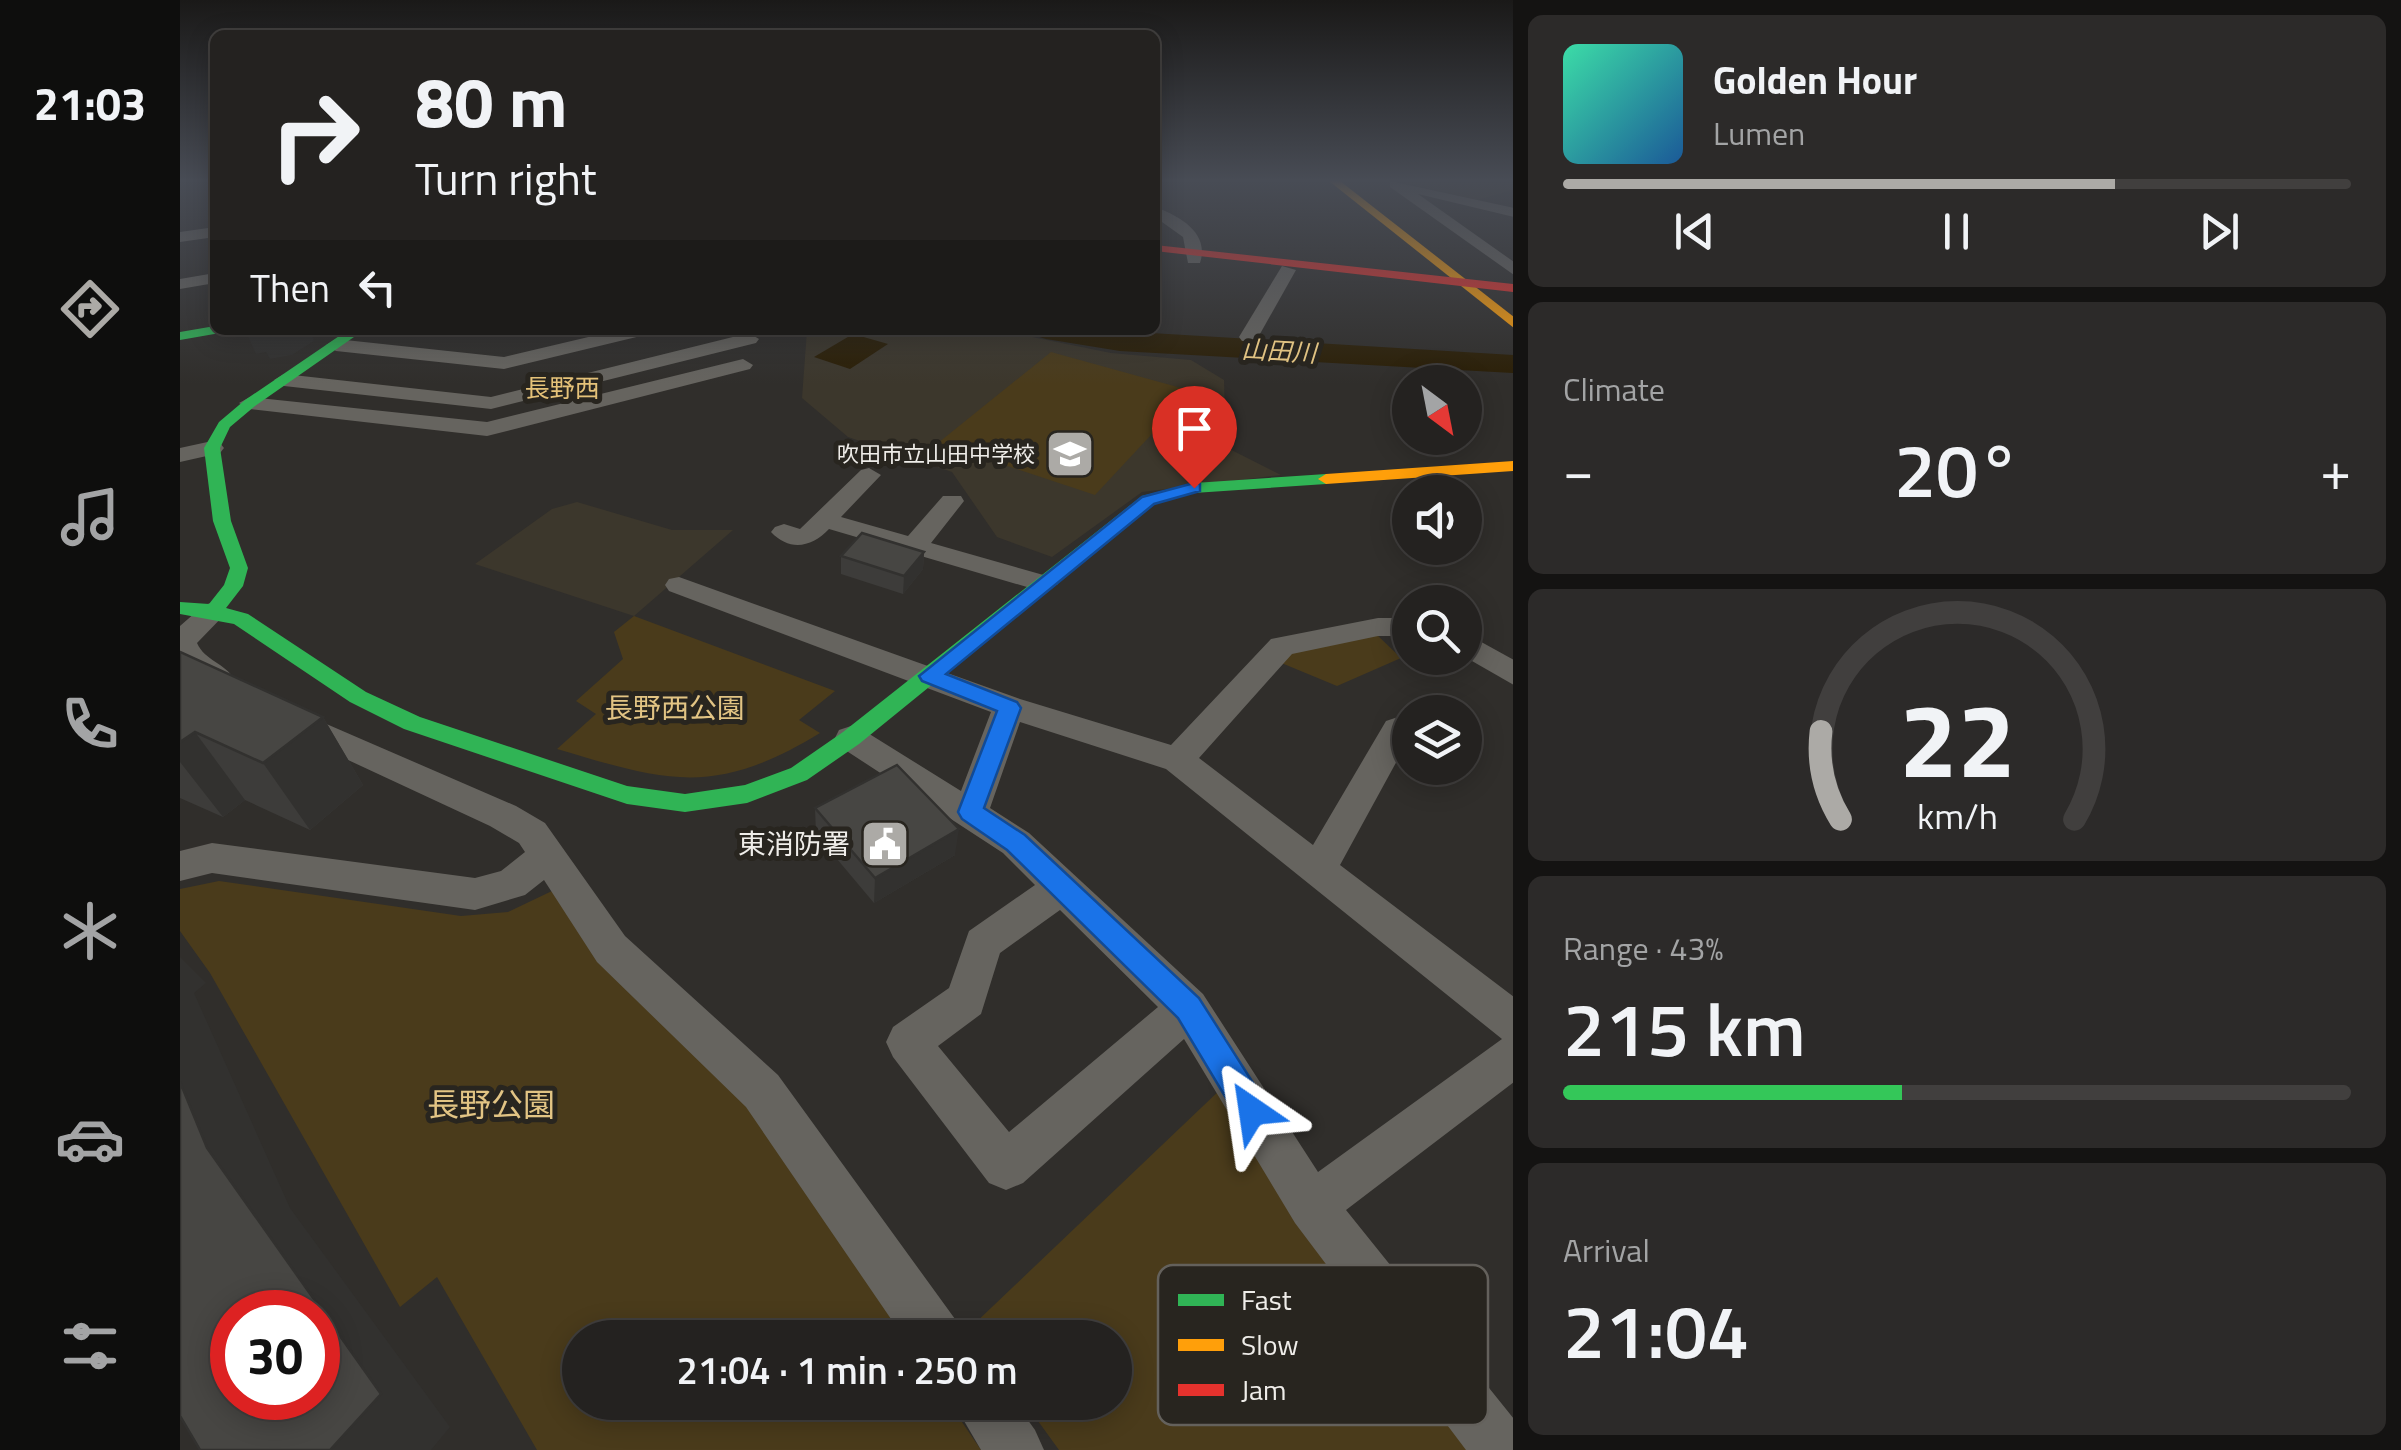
<!DOCTYPE html>
<html lang="en">
<head>
<meta charset="utf-8">
<style>
	:root { --surface:#242220; --page:#2c2a29; --text:#f1f3f6; --muted:#a3a4a5; --line:#413f3e; --accent:#acaaa6 }
	body { margin:0; font-family:"Titillium Web","Noto Sans JP",sans-serif; background:var(--page); color:var(--text); height:100vh; display:flex; flex-direction:column; font-size:38px; white-space:nowrap }
	* { box-sizing:border-box; margin:0 }
	p { font-size:32px; color:var(--muted) }
	.icon { flex:none; width:55px; height:55px; fill:none; stroke:currentColor; stroke-width:2; stroke-linecap:round; stroke-linejoin:round }
	.map { position:relative; flex:1; overflow:hidden }
	.sheet { display:flex; flex-direction:column; gap:15px; padding:15px; background:#141312; width:888px }
	.sheet>* { flex:none }
	.guide { position:absolute; left:30px; top:30px; width:950px; height:305px; border-radius:15px; box-shadow:0 5px 25px #0003,0 0 0 2px var(--line); background:#242220; color:var(--text); overflow:hidden }
	.needle { width:65px; rotate:148deg }
	.fabs { position:absolute; left:1212px; top:365px; display:grid; gap:20px }
	.fabs a { display:grid; place-items:center; width:90px; height:90px; border-radius:50%; background:var(--surface); box-shadow:0 5px 25px #0003,0 0 0 2px var(--line); font-size:50px }
	.speed { position:absolute; left:30px; top:1290px; display:flex; gap:20px; font-size:50px; font-weight:700; text-align:center }
	.speed>* { display:grid; place-content:center; width:130px; height:130px; border-radius:50%; background:var(--surface); box-shadow:0 5px 25px #0003,0 0 0 2px var(--line); line-height:1 }
	.speed .limit { border:15px solid #d22; background:#fff; color:#111 }
	.pin { position:absolute; display:grid; place-items:center; width:85px; height:85px; color:#fff; margin:-102px -42px; border-radius:50% 50% 50% 0; rotate:-45deg; box-shadow:0 0 10px #0007 }
	.pin .icon { rotate:45deg }
	.me { position:absolute; width:110px; margin:-55px; rotate:328deg; stroke-linejoin:round; filter:drop-shadow(0 0 8px #0008) }
	.turn { display:flex; align-items:center; gap:35px; height:210px; padding:0 40px; font-size:45px }
	.turn .icon { width:130px; height:130px; stroke-width:2.5 }
	.turn b { display:block; font-size:70px; line-height:85px }
	.then { display:flex; align-items:center; height:95px; padding:0 40px; background:#0003; gap:20px; font-size:38px }
	.big { font-size:75px; font-weight:600; line-height:1.1 }
	.sheet .card { flex:1; display:flex; flex-direction:column; justify-content:center; gap:15px; min-width:0; padding:0 35px; border-radius:15px; background:var(--page) }
	.sheet .dial { align-items:center; gap:0 }
	.dial svg { height:260px; overflow:visible; fill:none; stroke:var(--line); stroke-width:7; stroke-linecap:round; text-anchor:middle }
	.dial text { fill:var(--text); stroke:none }
	.song { display:flex; align-items:center; gap:30px }
	.cover { width:120px; height:120px; border-radius:15px; background:linear-gradient(135deg,hsl(160 70% 55%),hsl(210 70% 35%)) }
	.played { height:10px; border-radius:5px; background:linear-gradient(90deg,var(--accent) 70%,var(--line) 70%) }
	.keys { display:flex; justify-content:space-around; direction:ltr }
	.heat { display:flex; justify-content:space-between; align-items:center; font-size:55px; direction:ltr }
	.charge { height:15px; border-radius:8px; background:linear-gradient(90deg,#34c759 43%,var(--line) 0) }
	.trip { position:absolute; left:382px; top:1320px; width:570px; height:100px; border-radius:50px; background:var(--surface); box-shadow:0 5px 25px #0003,0 0 0 2px var(--line); font-weight:600; line-height:100px; text-align:center }
	main { display:flex; flex:1; min-height:0 }
	.menu { display:flex; flex-direction:column; width:180px; justify-content:space-around; align-items:center; background:#0e0e0d; color:var(--muted) }
	.menu .icon { width:70px; height:70px }
	.menu .selected { color:var(--accent) }
	.menu b { font-size:45px; color:var(--text) }
	.map>svg:first-child { display:block }
</style>
</head>
<body>
<main>
<nav class="menu">
<b>21:03</b>
<svg class="icon selected" aria-label="directions" viewBox="0 0 24 24"><path d="M12 3l9 9-9 9-9-9zM9 14v-3h6M13 9l2 2-2 2"/></svg>
<svg class="icon" aria-label="music" viewBox="0 0 24 24"><path d="M9 18V5l10-2v13"/><circle cx="6" cy="18" r="3"/><circle cx="16" cy="16" r="3"/></svg>
<svg class="icon" aria-label="phone" viewBox="0 0 24 24"><path d="M5 4h4l2 5-3 2q2 4 5 5l2-3 5 2v4C11 20 4 13 5 4z"/></svg>
<svg class="icon" aria-label="climate" viewBox="0 0 24 24"><path d="M12 3v18M4 7l16 10M4 17L20 7"/></svg>
<svg class="icon" aria-label="car" viewBox="0 0 24 24"><path d="M5 17H2v-5l4-1 3-4h7l3 4 3 1v5h-3M9 17h6M6 11h13"/><circle cx="7" cy="17" r="2"/><circle cx="17" cy="17" r="2"/></svg>
<svg class="icon" aria-label="filters" viewBox="0 0 24 24"><path d="M4 7h16M4 17h16"/><circle cx="9" cy="7" r="2"/><circle cx="15" cy="17" r="2"/></svg>
</nav>
<div class="map">
<svg width="1334" height="1450" viewBox="0 0 1334 1450">
	<rect width="100%" height="100%" fill="#302e2b"/>
	<g fill="#3c372c">
		<path d="M1216 181H1333V190L1297 200Z"/>
		<path d="M627 330H818L931 353 1011 360 1044 380 1045 416 1012 430 1101 475 962 492 872 557 817 537 772 472 668 437 622 398Z"/>
		<path d="M397 502 492 530H553L454 616 295 564 372 509Z"/>
	</g>
	<g fill="#4a3b1b">
		<path d="M871 352 1012 391 915 495 758 443Z"/>
		<path d="M454 616 655 691 619 720 640 733C535 797 488 782 377 749L416 714 396 701 443 659 434 632Z"/>
		<path d="M1195 633 1221 658 1157 686 1099 662 1104 654Z"/>
		<path d="M39 881 281 916 328 912 372 891 564 1102 724 1337 400 1338V1402L769 1403 801 1450H357L257 1277 220 1307 30 973 0 931V889Z"/>
		<path d="M1043 1087 1303 1450H879L845 1403 935 1402V1338L799 1337 791 1327Z"/>
	</g>
	<path fill="#2b1f06" d="M673 334 708 344 670 369 634 357Z"/>
	<g fill="none" stroke-linecap="round" stroke-linejoin="round">
		<path fill="#2b1f06" fill-rule="evenodd" d="M851 330H921L1334 355V373L940 351 866 339 856 336Z"/>
		<g fill="#66645f" fill-rule="evenodd">
			<path d="M1210 181 1334 208V217L1238 194 1334 262V275L1210 187Z"/>
			<path d="M975 207C1000 216 1030 233 1020 263H1008L1003 237 975 217Z"/>
			<path d="M35 227V237L0 242V232Z"/>
			<path d="M1102 266 1116 270 1076 341H1062L1059 337Z"/>
			<path d="M35 273V283L0 289V279Z"/>
			<path d="M438 330H471L469 334 324 369 156 351 146 345 156 339 324 357Z"/>
			<path d="M569 333 579 339 576 343 311 409 104 386 94 380 104 374 311 397Z"/>
			<path d="M563 359 573 365 570 369 307 436 70 409 59 403 70 397 307 422Z"/>
			<path d="M32 441 40 443 44 448 40 453 0 462V448Z"/>
			<path d="M689 468 701 475 661 517 728 536 763 496H781L784 501 751 543 874 578 878 584 864 592 649 529C632 547 610 552 591 532L595 527 604 524 620 529 681 470Z"/>
			<path d="M499 577 840 699 991 745 1091 639 1198 618H1230V636H1198L1112 654 1019 758 1133 845 1206 721 1218 717 1230 721V737L1160 865 1334 997V1082L1166 1210 1334 1419V1450H1286L1115 1223 1004 1039 843 1183 826 1190 809 1183 713 1057 706 1042 713 1027 769 988 789 931 855 885 823 853 659 746 655 738 659 730 671 726 683 730 781 791 811 712 489 591 485 585 489 579ZM840 722 986 769 1322 1039 1138 1172 1023 994 849 833 810 808ZM880 910 978 1007 829 1132 758 1046 801 1014 820 953Z"/>
			<path d="M34 602 44 605 48 611 17 643C25 661 45 663 54 679L50 686 39 690 0 668V626L24 605Z"/>
			<path d="M1285 633 1334 660V685L1285 657Z"/>
			<path d="M121 713 336 806 365 823 445 936 598 1075 775 1319 783 1338H724L566 1107 417 962 364 880 345 895 295 910 32 873 0 881V851L32 843 295 878 321 871 345 852 339 843 310 826 110 733 105 725 110 717Z"/>
			<path d="M773 1402H835L855 1430 864 1450H801Z"/>
		</g>
		<g fill="#30b455" fill-rule="evenodd">
			<path d="M35 326V330H42L40 333 0 340V332Z"/>
			<path d="M168 330H184L75 406 50 427 40 448 51 521 68 568 63 586 46 608 68 614 186 692 240 717 447 786 505 794 565 785 611 768 663 732 962 496 1014 483 1146 474 1154 479 1146 484 1014 493 974 504 679 744 627 780 567 803 505 812 447 804 224 729 170 702 54 624 0 614V602L29 604 44 585 50 568 33 521 24 448 39 422 65 400Z"/>
		</g>
		<g fill="#ff9f0a" fill-rule="evenodd">
			<path d="M1149 181H1160L1334 317V328Z"/>
			<path d="M1334 461V471L1146 484 1138 479 1146 474Z"/>
		</g>
		<path fill="#e5322d" fill-rule="evenodd" d="M975 245 1334 284V292L975 251Z"/>
	</g>
	<g fill="#3d3c3a">
		<path d="M744 552 743 569 723 594 661 574V556Z"/>
		<path d="M0 652 143 717 183 785 130 830 65 800 43 817 0 798Z"/>
		<path d="M635 808 775 855 694 903 636 834Z"/>
	</g>
	<g fill="#32312f">
		<path d="M65 330H131L134 341 112 355 90 359 86 352 76 354Z"/>
		<path d="M744 552 743 569 723 594 724 576Z"/>
		<path d="M143 717 183 785 130 830 83 763Z"/>
		<path d="M15 732 65 800 43 817 0 762V742Z"/>
		<path d="M779 829 775 855 694 903 695 878Z"/>
		<path d="M0 957 26 983 14 993 110 1208 270 1427 251 1450H150L0 1082Z"/>
	</g>
	<g fill="#474643" stroke="#32312f" stroke-width="2.5" fill-rule="evenodd">
		<path d="M682 533 744 552 724 576 661 556Z"/>
		<path d="M0 652 143 717 83 763 15 732 0 742Z"/>
		<path d="M717 765 779 829 695 878 635 808Z"/>
		<path d="M0 1082 27 1148 201 1394 150 1450H20L0 1416ZM52 1312H138V1398H52Z"/>
	</g>
	<linearGradient id="sky" x2="0" y2="1"><stop stop-color="#1a1918"/><stop offset="0.47" stop-color="#484c55"/><stop offset="1" stop-color="#484c55" stop-opacity="0"/></linearGradient>
	<rect width="1334" height="384" fill="url(#sky)"/>
	<path fill="#1a73e8" stroke="#114b97" stroke-width="2.5" d="M1014 483 1020 484V491L974 504 766 674 837 702 841 708 804 808 845 835 1019 998 1084 1100 1089 1111 1084 1123 1072 1127 1061 1123 998 1018 827 850 782 819 778 812 817 711 742 681 739 676 962 497Z"/>
	<defs>
		<g id="school-square" transform="scale(2.5)"><rect x="-9" y="-9" width="18" height="18" rx="4" fill="#acaaa6" stroke="#28251f"/><path d="M0-5L7-2L0 1L-7-2ZM-4 1L0 2.5L4 1V4Q0 6-4 4Z" fill="#fff"/></g>
		<g id="civic-square" transform="scale(2.5)"><rect x="-9" y="-9" width="18" height="18" rx="4" fill="#acaaa6" stroke="#28251f"/><path d="M-.6-6.5H3V-4.5H.6V-3L4-1V1h2V6H-6V1h2V-1L-.6-3ZM-1.2 2.5V6h2.4V2.5Z" fill="#fff"/></g>
	</defs>
	<g fill-rule="evenodd">
		<use href="#school-square" x="890" y="454"/>
		<use href="#civic-square" x="705" y="844"/>
	</g>
	<g text-anchor="middle" stroke-width="10" stroke-linejoin="round" paint-order="stroke">
		<g font-size="22" fill="#efede9" stroke="#28251f" text-anchor="end">
			<text x="855" y="462">吹田市立山田中学校</text>
		</g>
		<g font-size="25" font-style="italic" fill="#e0c282" stroke="#28251f">
			<text transform="translate(1099 351) rotate(3)" y="9">山田川</text>
		</g>
		<g font-size="25" fill="#e5c279" stroke="#28251f">
			<text x="382" y="397">長野西</text>
		</g>
		<g font-size="28" fill="#e2c484" stroke="#28251f">
			<text x="495" y="718">長野西公園</text>
		</g>
		<g font-size="28" fill="#efede9" stroke="#28251f" text-anchor="end">
			<text x="670" y="854">東消防署</text>
		</g>
		<g font-size="32" fill="#e2c484" stroke="#28251f">
			<text x="311" y="1116">長野公園</text>
		</g>
	</g>
	<rect x="978" y="1265" width="330" height="160" rx="15" fill="#28251f" stroke="#64615c" stroke-width="2.5"/>
	<rect x="998" y="1294" width="46" height="12" fill="#30b455"/>
	<rect x="998" y="1339" width="46" height="12" fill="#ff9f0a"/>
	<rect x="998" y="1384" width="46" height="12" fill="#e5322d"/>
	<g font-size="28" fill="#efede9">
		<text x="1061" y="1310">Fast</text>
		<text x="1061" y="1355">Slow</text>
		<text x="1061" y="1400">Jam</text>
	</g>
</svg>
<div class="fabs">
<a><svg class="needle" viewBox="-14 -14 28 28"><path d="M0-13l5 13h-10z" fill="#e53935"/><path d="M0 13l5-13h-10z" fill="#a3a4a5"/></svg></a>
<a><svg class="icon" aria-label="sound" viewBox="0 0 24 24"><path d="M4 9h4l5-4v14l-5-4H4zM17 9q2 3 0 6"/></svg></a>
<a><svg class="icon" aria-label="search" viewBox="0 0 24 24"><circle cx="10" cy="10" r="6"/><path d="M15 15l6 6"/></svg></a>
<a><svg class="icon" aria-label="layers" viewBox="0 0 24 24"><path d="M12 4l9 5-9 5-9-5zM3 14l9 5 9-5"/></svg></a>
</div>
<div class="speed"><div class="limit">30</div></div>
<div class="pin" style="left:1014px;top:488px;background:#d93025"><svg class="icon" aria-label="arrive" viewBox="0 0 24 24"><path d="M6 21V4h12l-3 4 3 4H6"/></svg></div>
<svg class="me" style="left:1072px;top:1111px" viewBox="-20 -20 40 40"><path d="M0-17L14 15 0 8-14 15z" fill="#1a73e8" stroke="#fff" stroke-width="4"/></svg>
<div class="trip">21:04 · 1 min · 250 m</div>
<div class="guide">
<div class="turn"><svg class="icon" aria-label="right" viewBox="0 0 24 24"><path d="M7 20v-9h11M14 6l5 5-5 5"/></svg><div><b>80 m</b>Turn right</div></div>
<div class="then">Then<svg class="icon" aria-label="left" viewBox="0 0 24 24"><path d="M17 20v-9H6M10 6l-5 5 5 5"/></svg></div>
</div>
</div>
<section class="sheet">
<div class="card">
<div class="song"><i class="cover"></i><div><b>Golden Hour</b><p>Lumen</p></div></div>
<div class="played"></div>
<div class="keys"><svg class="icon" aria-label="previous" viewBox="0 0 24 24"><path d="M18 5L8 12l10 7zM5 5v14"/></svg><svg class="icon" aria-label="pause" viewBox="0 0 24 24"><path d="M8 5v14M16 5v14"/></svg><svg class="icon" aria-label="next" viewBox="0 0 24 24"><path d="M6 5l10 7-10 7zM19 5v14"/></svg></div>
</div>
<div class="card"><p>Climate</p>
<div class="heat"><a>−</a><b class="big">20°</b><a>+</a></div>
</div>
<div class="card dial"><svg viewBox="0 0 100 80">
<path d="M14 69A42 42 0 1 1 86 69"/>
<path d="M14 69A42 42 0 0 1 8 42" stroke="#acaaa6"/>
<text x="50" y="56" font-size="32" font-weight="700">22</text>
<text x="50" y="72" font-size="11">km/h</text>
</svg></div>
<div class="card"><p>Range · 43%</p><b class="big">215 km</b><div class="charge"></div></div>
<div class="card"><p>Arrival</p><b class="big">21:04</b></div>
</section>
</main>
</body>
</html>
